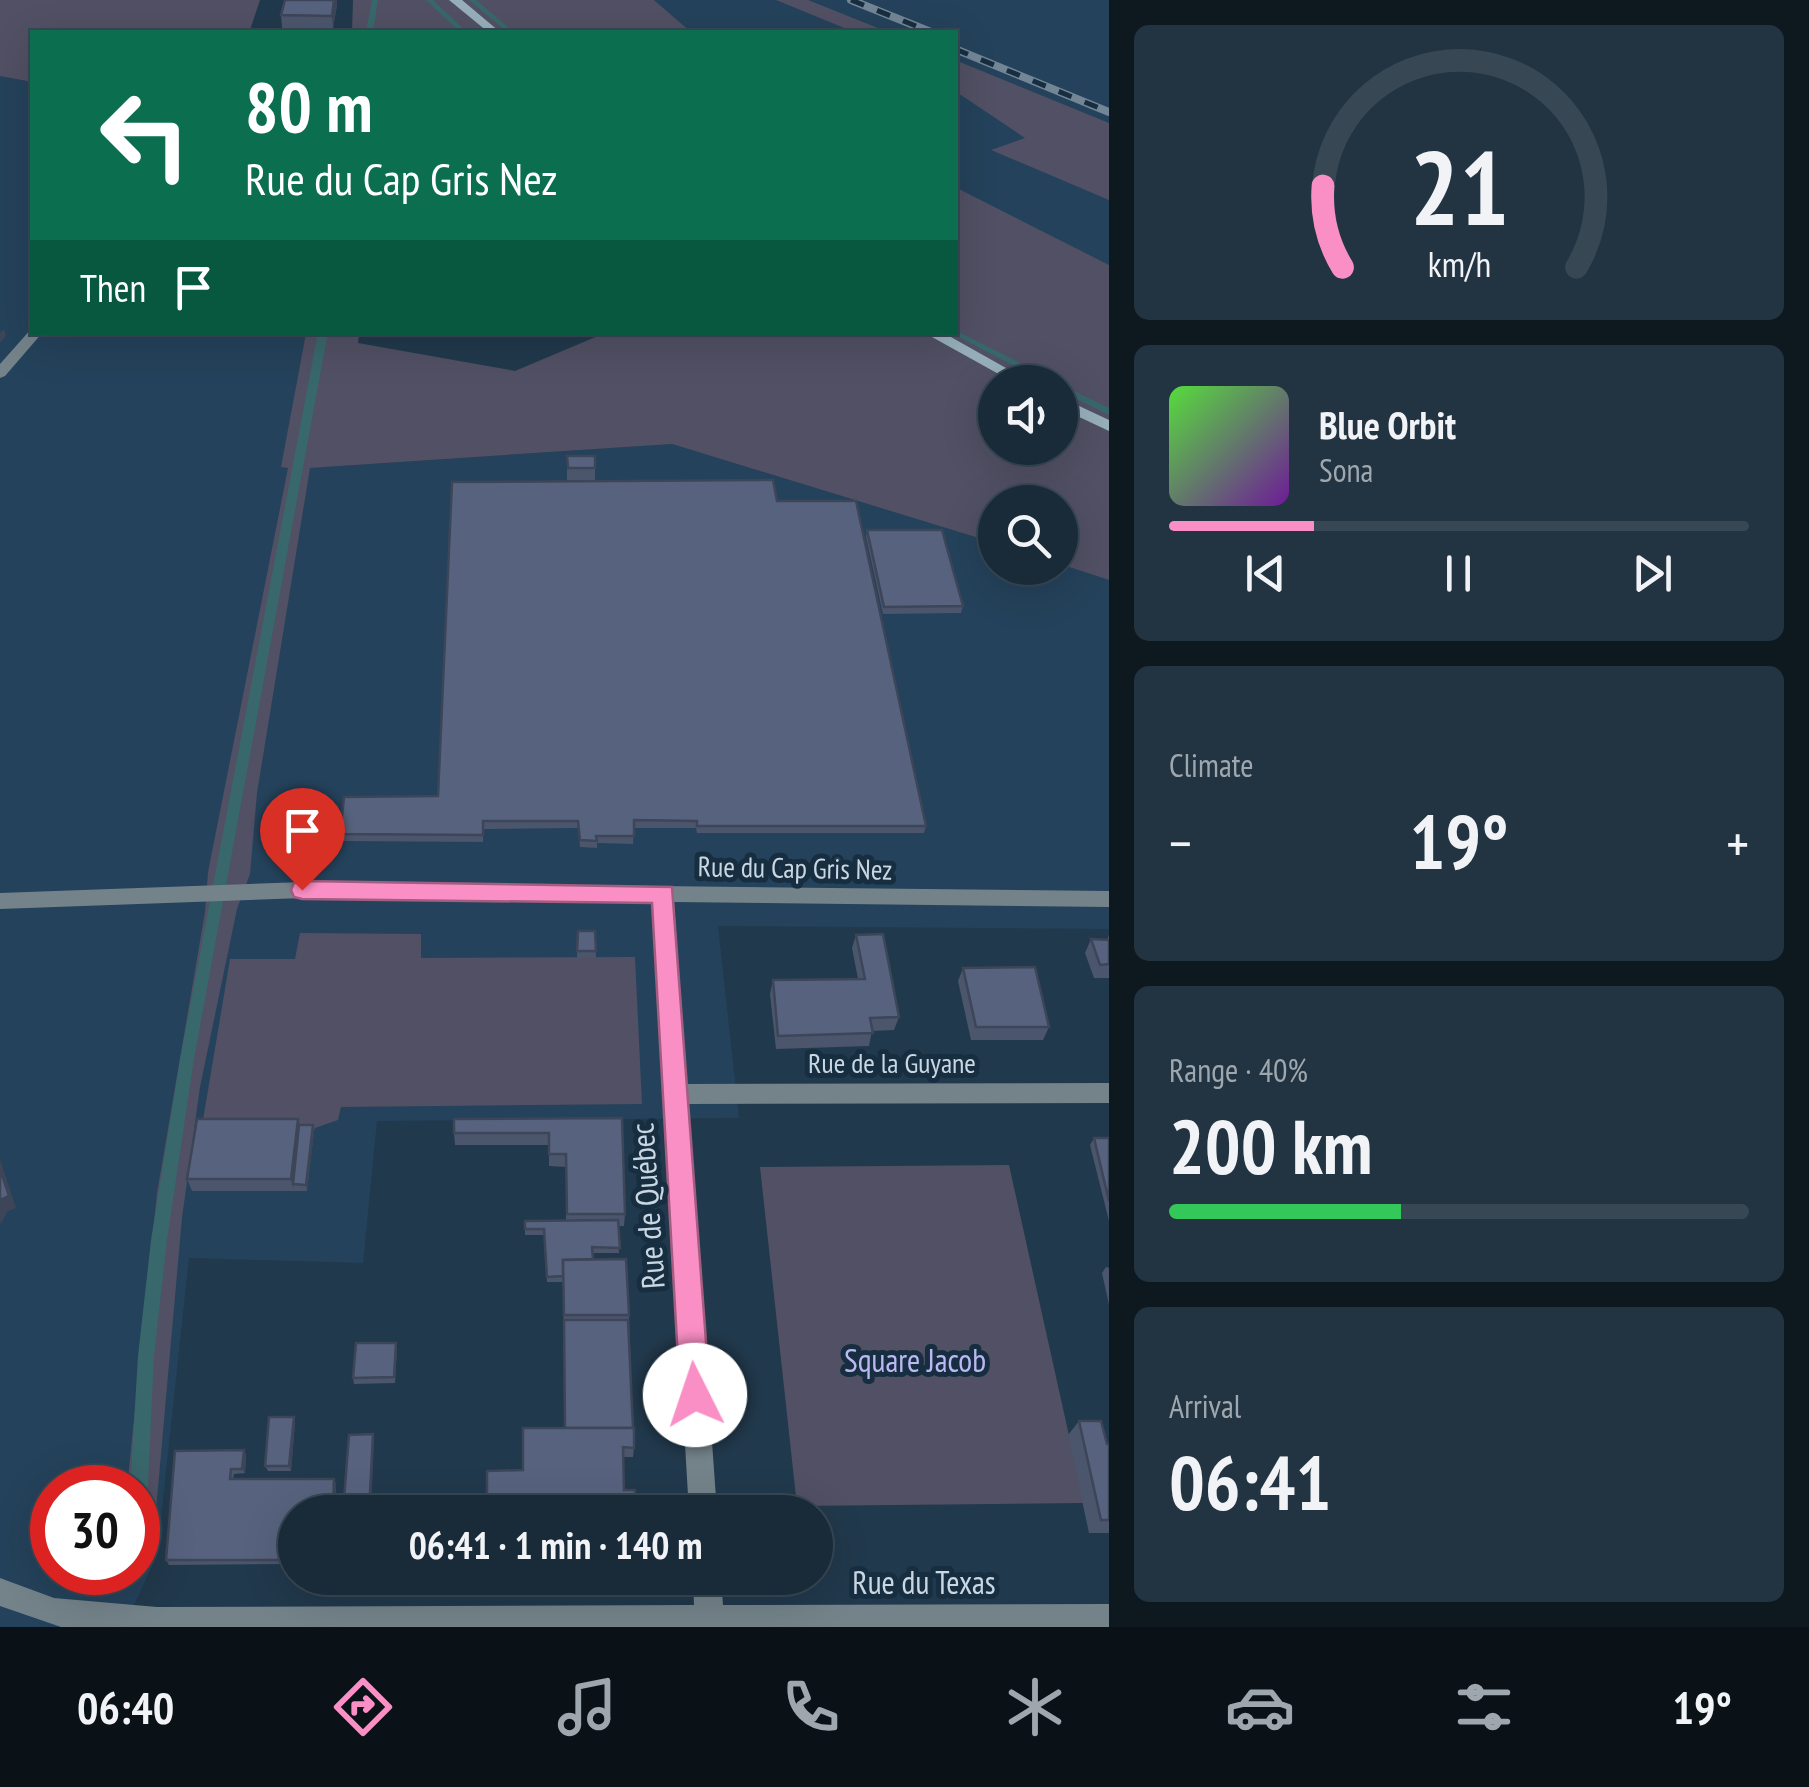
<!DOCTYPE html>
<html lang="en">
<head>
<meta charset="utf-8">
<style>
	:root { --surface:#192b39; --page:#223341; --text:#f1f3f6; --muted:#9fa7ae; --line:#374753; --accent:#fa8fc6 }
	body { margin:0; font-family:"PT Sans Narrow",sans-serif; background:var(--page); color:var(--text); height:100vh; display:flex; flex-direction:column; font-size:38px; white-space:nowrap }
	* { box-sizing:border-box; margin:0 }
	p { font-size:32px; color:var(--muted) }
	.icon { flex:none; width:55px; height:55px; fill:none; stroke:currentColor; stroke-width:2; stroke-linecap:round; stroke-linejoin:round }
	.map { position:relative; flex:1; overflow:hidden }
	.panel { display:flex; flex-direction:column; gap:25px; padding:25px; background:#0e181f; width:700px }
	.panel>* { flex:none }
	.banner { position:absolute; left:30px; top:30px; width:928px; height:305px; border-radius:0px; box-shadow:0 10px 40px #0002,0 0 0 2px var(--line); background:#0b6e4f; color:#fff; overflow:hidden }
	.fabs { position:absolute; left:978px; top:365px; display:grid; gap:20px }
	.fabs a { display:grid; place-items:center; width:100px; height:100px; border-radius:50%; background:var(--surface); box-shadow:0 10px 40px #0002,0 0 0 2px var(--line); font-size:50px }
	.speed { position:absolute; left:30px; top:1465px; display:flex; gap:20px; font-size:50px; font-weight:700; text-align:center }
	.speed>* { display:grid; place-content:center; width:130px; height:130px; border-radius:50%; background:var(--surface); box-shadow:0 10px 40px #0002,0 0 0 2px var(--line); line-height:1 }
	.speed .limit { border:15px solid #d22; background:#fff; color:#111 }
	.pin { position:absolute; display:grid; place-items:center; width:85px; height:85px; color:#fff; margin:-102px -42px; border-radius:50% 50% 50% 0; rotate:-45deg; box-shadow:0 0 10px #0007 }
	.pin .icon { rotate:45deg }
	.me { position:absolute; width:110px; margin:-55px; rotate:356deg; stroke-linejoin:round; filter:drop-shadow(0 0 8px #0008) }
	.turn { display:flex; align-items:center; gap:35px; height:210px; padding:0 50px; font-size:45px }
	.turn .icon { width:130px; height:130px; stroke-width:2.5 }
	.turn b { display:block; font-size:70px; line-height:85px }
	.then { display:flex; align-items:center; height:95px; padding:0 50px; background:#0003; gap:20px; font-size:38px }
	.big { font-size:75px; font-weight:700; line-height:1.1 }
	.panel .card { flex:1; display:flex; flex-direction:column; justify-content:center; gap:15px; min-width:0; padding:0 35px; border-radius:15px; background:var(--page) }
	.panel .dial { align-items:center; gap:0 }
	.dial svg { height:260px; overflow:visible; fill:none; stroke:var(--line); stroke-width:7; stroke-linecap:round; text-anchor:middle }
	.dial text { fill:var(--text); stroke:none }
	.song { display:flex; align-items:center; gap:30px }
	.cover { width:120px; height:120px; border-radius:15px; background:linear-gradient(135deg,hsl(110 70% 55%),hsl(280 70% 35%)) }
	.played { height:10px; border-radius:5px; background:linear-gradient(90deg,var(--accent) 25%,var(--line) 25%) }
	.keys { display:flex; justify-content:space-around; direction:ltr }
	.heat { display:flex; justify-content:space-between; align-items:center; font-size:55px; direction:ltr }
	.charge { height:15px; border-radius:8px; background:linear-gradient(90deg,#34c759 40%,var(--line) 0) }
	.trip { position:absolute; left:278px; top:1495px; width:555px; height:100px; border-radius:50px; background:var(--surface); box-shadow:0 10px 40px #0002,0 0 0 2px var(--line); font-weight:700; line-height:100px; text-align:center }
	.menu { display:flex; height:160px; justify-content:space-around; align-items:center; background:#0a1117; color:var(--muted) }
	.menu .icon { width:70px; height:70px }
	.menu .selected { color:var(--accent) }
	.menu b { font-size:45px; color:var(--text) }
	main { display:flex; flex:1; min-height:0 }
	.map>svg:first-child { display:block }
</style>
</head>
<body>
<main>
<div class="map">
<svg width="1109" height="1627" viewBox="0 0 1109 1627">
	<rect width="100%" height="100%" fill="#21394c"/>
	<g fill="#24425b" fill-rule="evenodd">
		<path d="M654 0H1109V387L1037 230 955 187V32H691Z"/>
		<path d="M0 76 32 82V332L306 333 282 467H325L672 444 995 543V568H1060V564L1109 580V929L718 926 739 1118 377 1121 363 1263 189 1258 157 1555 124 1627H0ZM52 1488H138V1572H52Z"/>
	</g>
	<g fill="#515064" fill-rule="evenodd">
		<path d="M0 0H260L250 30 352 31 353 0H654L691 32H32V82L0 76Z"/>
		<path d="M776 0H808L888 32H854Z"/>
		<path d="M955 60 1109 123V200L991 150 1025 138 955 91Z"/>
		<path d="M955 187 1109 265V580L1060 564V502H995V543L672 444 310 468 257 793 250 874 237 909 200 1087 182 1218 153 1544 138 1560V1488H127L157 1193 205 912 208 872 288 468 281 467 306 333H359L358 343 515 371 605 333 955 332ZM995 382H1060V448H995Z"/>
		<path d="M300 933 421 934V958L635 957 642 1104 341 1107 338 1120 315 1128 314 1131 201 1132 230 959H295Z"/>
		<path d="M1009 1165 1084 1503 797 1506 760 1167Z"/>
	</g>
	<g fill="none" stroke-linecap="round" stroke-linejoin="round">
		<g fill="#38676c" fill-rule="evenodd">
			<path d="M372 0H378L373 32H366Z"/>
			<path d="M426 0H433L467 32H460Z"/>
			<path d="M469 0H476L514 32H507Z"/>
			<path d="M955 330 1054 380 1056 382H1045L949 332H955Z"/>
			<path d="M318 332H328L194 1059 167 1240 154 1356 147 1505 144 1511 138 1514V1488H130L138 1356 151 1240 180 1059Z"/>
			<path d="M1060 384 1109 408V415L1060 391Z"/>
		</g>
		<path fill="#74838a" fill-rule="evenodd" d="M32 328V332H43L5 376 0 378V364Z"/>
		<g fill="#74838a" fill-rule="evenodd">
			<path d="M303 882 1109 891V907L674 902 687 1084 1109 1083V1103L688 1104 717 1512H689L653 902 303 898 0 909V893Z"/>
			<path d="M0 1578 54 1598 157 1607 694 1605 693 1578H721L723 1605 1109 1604V1627H61L0 1606Z"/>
		</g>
		<g fill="#96afb9" fill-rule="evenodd">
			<path d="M449 0H462L500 32H488Z"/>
			<path d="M923 332H942L1031 382H1013Z"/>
			<path d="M1060 397 1109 420V431L1060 408Z"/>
		</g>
		<g stroke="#738696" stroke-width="8">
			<g id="rail">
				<path d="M851 0 931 32"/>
				<path d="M955 49 1109 112"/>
			</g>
		</g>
		<use href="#rail" stroke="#172e41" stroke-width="5" stroke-dasharray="14" stroke-linecap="butt"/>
	</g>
	<g fill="#4b556c">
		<path d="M337 5 333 28H282L281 15Z"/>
		<path d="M567 456H595V481L777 501 926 826 924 833H697L696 828H634L633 844 597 843V848L580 847 578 828 483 829V842L341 841 340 834 438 796 567 481Z"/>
		<path d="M867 530 963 606 961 613 883 614 866 537Z"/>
		<path d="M578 931H595L596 958H577Z"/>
		<path d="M856 935 899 1017 894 1030 872 1031 869 1046 776 1049 770 994 773 980 858 979 852 948Z"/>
		<path d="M1109 935V978H1094L1085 953 1091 939 1107 940Z"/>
		<path d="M963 968 1049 1027 1043 1040H971L958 981Z"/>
		<path d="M622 1118 625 1214 624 1226H618L619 1253H593V1259L629 1315 634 1448 633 1457H623L624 1490 523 1470 565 1428 563 1282H547L544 1235H525V1221H566V1167L549 1166V1145H455L454 1133Z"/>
		<path d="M299 1125H313L314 1131 307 1191H192L187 1179Z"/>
		<path d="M1094 1138H1109V1221L1090 1145Z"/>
		<path d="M1106 1267 1109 1268V1305L1102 1273Z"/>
		<path d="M396 1343 397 1348 395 1383 354 1384 353 1378Z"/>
		<path d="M1079 1421 1107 1444H1109V1533H1089L1068 1435Z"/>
		<path d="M295 1422 291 1471H268L265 1466Z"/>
		<path d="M175 1451 246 1454 245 1473 234 1474 233 1479H334L336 1484 335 1512H295V1564L169 1565 166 1560Z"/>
	</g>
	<g fill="#3d4558">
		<path d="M334 0H337V5L333 28 332 16Z"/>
		<path d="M4 329 6 336 0 343V333Z"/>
		<path d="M298 1119 301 1132 293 1184 294 1191 291 1179Z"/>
		<path d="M313 1125 314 1131 307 1191 306 1185Z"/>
		<path d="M0 1159 16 1208 7 1212 2 1222 0 1223Z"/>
		<path d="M294 1417 295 1422 291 1471 289 1466Z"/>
		<path d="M373 1434 374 1439 371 1512H369Z"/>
		<path d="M244 1450 246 1454 245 1473 242 1469Z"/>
		<path d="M334 1479 336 1484 335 1512H333Z"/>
	</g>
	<g fill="#57637e" stroke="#3d4558" stroke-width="2.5">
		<path d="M285 0H334L332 16 281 15Z"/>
		<path d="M567 456H595V468H568Z"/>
		<path d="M773 480 777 501H856L926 826H697V821L634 820V836H596L597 841 580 840 578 821H483V835L340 834 344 797 438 796 452 482Z"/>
		<path d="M867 530H942L963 606 884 607Z"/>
		<path d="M578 931H595L596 951H577Z"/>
		<path d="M883 934 899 1017 870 1018 873 1033 778 1036 773 980 865 979 856 935Z"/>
		<path d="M1091 939 1109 940V964L1100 965Z"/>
		<path d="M1035 967 1049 1027H976L963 968Z"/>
		<path d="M622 1118 625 1214H567L566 1154H549V1133H454V1119Z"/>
		<path d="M197 1119H298L291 1179H187Z"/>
		<path d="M299 1125H313L306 1185 293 1184Z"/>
		<path d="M1094 1138H1109V1201Z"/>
		<path d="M0 1169 9 1196 0 1200Z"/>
		<path d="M618 1220 620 1248 592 1247 593 1259 563 1260V1276L547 1277 544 1229H525V1221Z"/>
		<path d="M626 1259 629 1315H564L563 1260Z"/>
		<path d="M564 1320H628L633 1428H565Z"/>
		<path d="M356 1343H396L394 1377 353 1378Z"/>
		<path d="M269 1417H294L289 1466H265Z"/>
		<path d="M1079 1421H1101L1107 1444H1109V1520H1101Z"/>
		<path d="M523 1428H634V1448L623 1447 624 1490H635L636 1512H487V1471L523 1470Z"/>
		<path d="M373 1434 369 1512H343L349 1435Z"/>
		<path d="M244 1450 242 1469H231L230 1479H334L333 1512H295V1560H166L175 1451Z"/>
	</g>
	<path fill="#fa8fc6" stroke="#a25d81" stroke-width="2.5" d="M302 881 672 887 710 1395 706 1406 695 1410 684 1406 680 1395 652 903 302 899 294 897 291 890 294 883Z"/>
	<g text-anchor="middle" stroke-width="10" stroke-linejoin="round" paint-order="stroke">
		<g font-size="28" fill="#c9d7e3" stroke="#172e41">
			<text transform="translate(795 868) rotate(1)" y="10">Rue du Cap Gris Nez</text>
			<text x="892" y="1073">Rue de la Guyane</text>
		</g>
		<g font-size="32" fill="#c9d7e3" stroke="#172e41">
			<text transform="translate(648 1206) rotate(-94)" y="11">Rue de Québec</text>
			<text x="924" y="1594">Rue du Texas</text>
		</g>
		<g font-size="32" fill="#bbb8f3" stroke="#172e41">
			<text x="915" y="1372">Square Jacob</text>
		</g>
	</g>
</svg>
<div class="fabs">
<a><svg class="icon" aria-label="sound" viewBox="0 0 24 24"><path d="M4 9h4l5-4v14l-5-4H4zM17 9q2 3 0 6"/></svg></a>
<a><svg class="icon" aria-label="search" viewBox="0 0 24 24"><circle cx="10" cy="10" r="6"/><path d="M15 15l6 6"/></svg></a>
</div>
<div class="speed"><div class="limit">30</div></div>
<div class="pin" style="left:302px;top:890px;background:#d93025"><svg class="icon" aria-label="arrive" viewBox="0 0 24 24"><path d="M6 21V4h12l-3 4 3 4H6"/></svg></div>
<svg class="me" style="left:695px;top:1395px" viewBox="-20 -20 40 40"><circle r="19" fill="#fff"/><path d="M0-13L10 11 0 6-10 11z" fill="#fa8fc6"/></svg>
<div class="trip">06:41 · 1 min · 140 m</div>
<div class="banner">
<div class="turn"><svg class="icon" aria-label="left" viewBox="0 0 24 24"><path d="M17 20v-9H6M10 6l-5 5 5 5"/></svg><div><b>80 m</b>Rue du Cap Gris Nez</div></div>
<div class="then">Then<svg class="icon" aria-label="arrive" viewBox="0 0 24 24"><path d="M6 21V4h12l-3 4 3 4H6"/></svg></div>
</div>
</div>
<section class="panel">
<div class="card dial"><svg viewBox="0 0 100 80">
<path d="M14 69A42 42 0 1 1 86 69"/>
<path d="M14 69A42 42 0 0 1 8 44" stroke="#fa8fc6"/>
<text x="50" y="56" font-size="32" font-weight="700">21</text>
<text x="50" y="72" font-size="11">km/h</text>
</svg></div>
<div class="card">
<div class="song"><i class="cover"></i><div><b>Blue Orbit</b><p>Sona</p></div></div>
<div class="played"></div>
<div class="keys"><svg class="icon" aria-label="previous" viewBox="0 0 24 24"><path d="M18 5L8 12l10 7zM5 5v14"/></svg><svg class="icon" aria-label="pause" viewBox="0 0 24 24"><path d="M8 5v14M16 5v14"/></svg><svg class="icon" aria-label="next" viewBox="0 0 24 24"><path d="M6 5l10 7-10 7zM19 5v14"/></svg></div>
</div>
<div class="card"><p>Climate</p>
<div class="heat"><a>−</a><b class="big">19°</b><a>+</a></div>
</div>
<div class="card"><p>Range · 40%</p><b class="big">200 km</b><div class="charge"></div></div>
<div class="card"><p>Arrival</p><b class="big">06:41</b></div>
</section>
</main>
<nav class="menu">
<b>06:40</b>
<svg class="icon selected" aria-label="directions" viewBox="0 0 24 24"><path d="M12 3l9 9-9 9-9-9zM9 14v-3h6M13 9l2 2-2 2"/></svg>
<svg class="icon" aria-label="music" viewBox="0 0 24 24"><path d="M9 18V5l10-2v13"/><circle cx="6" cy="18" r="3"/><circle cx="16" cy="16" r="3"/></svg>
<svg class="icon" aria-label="phone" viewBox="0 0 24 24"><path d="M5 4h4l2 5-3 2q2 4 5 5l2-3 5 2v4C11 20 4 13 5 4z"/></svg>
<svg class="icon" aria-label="climate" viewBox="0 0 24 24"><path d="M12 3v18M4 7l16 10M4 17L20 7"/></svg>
<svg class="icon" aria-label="car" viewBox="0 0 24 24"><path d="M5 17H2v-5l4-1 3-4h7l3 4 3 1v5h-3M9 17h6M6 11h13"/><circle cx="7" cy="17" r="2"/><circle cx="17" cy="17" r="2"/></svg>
<svg class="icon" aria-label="filters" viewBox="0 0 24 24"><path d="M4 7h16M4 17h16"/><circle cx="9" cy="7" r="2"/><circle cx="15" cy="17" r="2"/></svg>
<b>19°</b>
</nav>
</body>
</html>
